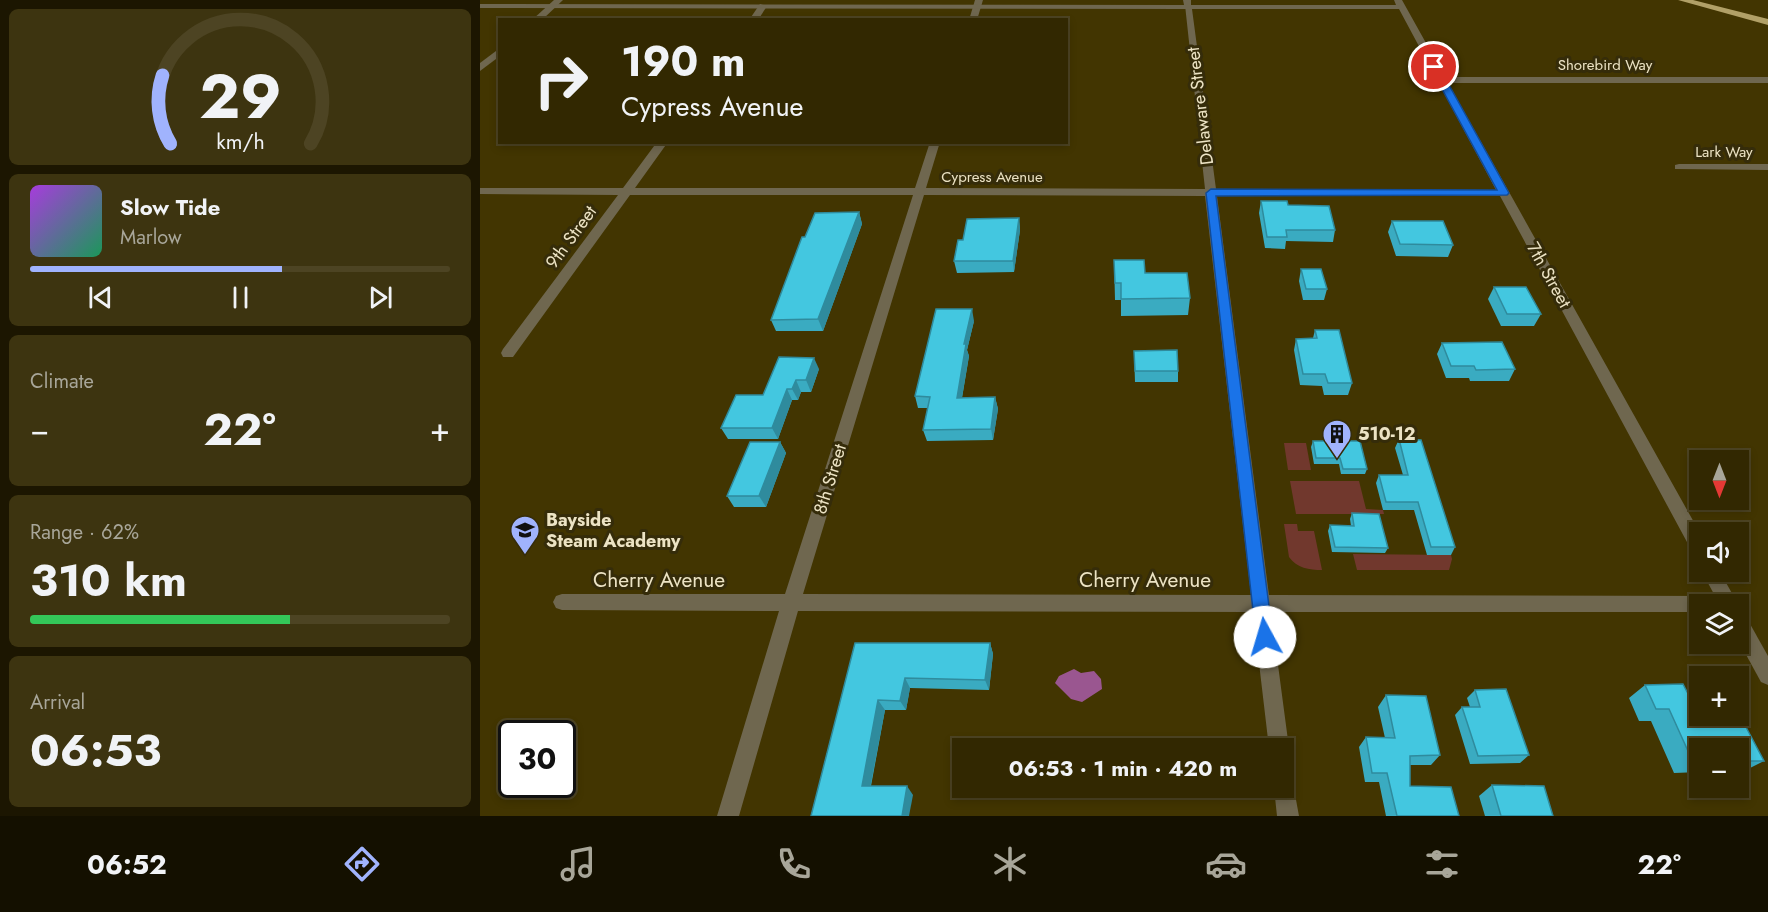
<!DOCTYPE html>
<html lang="en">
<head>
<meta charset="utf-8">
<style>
	:root { --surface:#322801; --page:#3d3410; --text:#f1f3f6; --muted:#a8a699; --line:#4d4423; --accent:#a0b3fd }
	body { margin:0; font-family:Jost,sans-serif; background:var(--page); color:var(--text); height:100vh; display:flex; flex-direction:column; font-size:22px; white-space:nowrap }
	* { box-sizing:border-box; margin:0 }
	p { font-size:20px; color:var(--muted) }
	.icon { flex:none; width:33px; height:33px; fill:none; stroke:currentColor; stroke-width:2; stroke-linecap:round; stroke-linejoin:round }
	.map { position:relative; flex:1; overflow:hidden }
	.details { display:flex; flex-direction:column; gap:9px; padding:9px; background:#1c1601; width:480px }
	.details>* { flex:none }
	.banner { position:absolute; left:18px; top:18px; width:570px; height:126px; border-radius:0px; box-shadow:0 3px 9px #0003,0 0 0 2px var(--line); background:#322801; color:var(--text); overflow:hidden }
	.needle { width:39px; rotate:180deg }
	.fabs { position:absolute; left:1209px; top:450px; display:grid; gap:12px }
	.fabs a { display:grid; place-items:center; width:60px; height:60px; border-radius:0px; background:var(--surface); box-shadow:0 3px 9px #0003,0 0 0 2px var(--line); font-size:30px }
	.speed { position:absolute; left:18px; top:720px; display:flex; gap:12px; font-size:30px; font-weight:700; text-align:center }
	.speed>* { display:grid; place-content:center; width:78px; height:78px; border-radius:50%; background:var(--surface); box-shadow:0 3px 9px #0003,0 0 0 2px var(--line); line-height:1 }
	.speed .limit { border:3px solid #111; border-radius:9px; background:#fff; color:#111 }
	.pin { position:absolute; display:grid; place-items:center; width:51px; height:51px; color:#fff; margin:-26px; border:3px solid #fff; border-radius:50%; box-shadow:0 2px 6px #0007 }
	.me { position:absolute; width:66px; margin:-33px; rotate:354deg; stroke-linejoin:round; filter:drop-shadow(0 0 4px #0008) }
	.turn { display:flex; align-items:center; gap:21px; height:126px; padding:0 24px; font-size:27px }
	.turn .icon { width:78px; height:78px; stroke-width:2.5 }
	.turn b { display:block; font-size:42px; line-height:51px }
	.big { font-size:45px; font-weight:700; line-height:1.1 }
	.details .widget { flex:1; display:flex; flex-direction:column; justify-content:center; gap:9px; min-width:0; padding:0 21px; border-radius:9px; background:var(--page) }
	.details .dial { align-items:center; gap:0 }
	.dial svg { height:156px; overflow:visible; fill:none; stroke:var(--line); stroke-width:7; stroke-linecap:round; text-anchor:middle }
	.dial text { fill:var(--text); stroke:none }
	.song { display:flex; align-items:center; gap:18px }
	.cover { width:72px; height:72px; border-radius:9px; background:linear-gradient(135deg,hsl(280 70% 55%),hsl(150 70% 35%)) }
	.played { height:6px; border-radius:3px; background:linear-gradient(90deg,var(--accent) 60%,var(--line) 60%) }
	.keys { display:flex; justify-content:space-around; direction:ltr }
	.heat { display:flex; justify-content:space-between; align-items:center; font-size:33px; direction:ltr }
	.charge { height:9px; border-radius:4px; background:linear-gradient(90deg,#34c759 62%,var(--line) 0) }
	.trip { position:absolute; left:472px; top:738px; width:342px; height:60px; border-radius:0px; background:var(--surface); box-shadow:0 3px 9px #0003,0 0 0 2px var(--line); font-weight:700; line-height:60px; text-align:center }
	.dock { display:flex; height:96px; justify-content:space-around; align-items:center; background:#141000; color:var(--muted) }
	.dock .icon { width:42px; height:42px }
	.dock .selected { color:var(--accent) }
	.dock b { font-size:27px; color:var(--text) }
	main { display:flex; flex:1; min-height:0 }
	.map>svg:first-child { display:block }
</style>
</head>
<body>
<main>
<section class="details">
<div class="widget dial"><svg viewBox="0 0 100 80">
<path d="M14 69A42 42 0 1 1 86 69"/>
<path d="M14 69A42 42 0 0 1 10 34" stroke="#a0b3fd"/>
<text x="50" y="56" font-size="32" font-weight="700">29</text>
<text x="50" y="72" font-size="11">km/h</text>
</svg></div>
<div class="widget">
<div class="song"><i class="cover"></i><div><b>Slow Tide</b><p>Marlow</p></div></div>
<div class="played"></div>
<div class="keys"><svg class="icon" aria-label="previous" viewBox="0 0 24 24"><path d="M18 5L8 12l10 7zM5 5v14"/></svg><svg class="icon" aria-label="pause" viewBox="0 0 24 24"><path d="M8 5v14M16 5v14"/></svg><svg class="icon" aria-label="next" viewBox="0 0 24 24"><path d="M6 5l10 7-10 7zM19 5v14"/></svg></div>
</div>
<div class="widget"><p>Climate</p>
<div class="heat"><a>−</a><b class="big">22°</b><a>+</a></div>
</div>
<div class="widget"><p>Range · 62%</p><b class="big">310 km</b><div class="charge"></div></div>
<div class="widget"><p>Arrival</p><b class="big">06:53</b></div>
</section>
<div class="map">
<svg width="1288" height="816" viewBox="0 0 1288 816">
	<rect width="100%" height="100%" fill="#423501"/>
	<g fill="#71382d">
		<path d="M804 443H826L831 470H808Z"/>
		<path d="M810 481H879L886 509 903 510 904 514H816Z"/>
		<path d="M804 524H817L818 531H834L842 570C829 570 817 568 809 557Z"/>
		<path d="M873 554 971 555 972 559 969 570H877Z"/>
	</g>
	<path fill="#9a5690" d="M594 669 601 673 614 671 621 679 622 689 602 702 591 699 575 683 579 676Z"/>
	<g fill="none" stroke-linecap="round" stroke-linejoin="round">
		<g fill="#6f674f" fill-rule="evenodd">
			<path d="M74 0H83L62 20H52Z"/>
			<path d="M495 0H503L497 20H489Z"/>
			<path d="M914 0H922L965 77H1288V83H968L1220 533V557L1214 555 1020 196H737L789 595 1235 596 1222 572H1240L1258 604H1220V612H791L809 748 804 756V748H789L773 612 318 611 259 816H237L299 611 82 610 76 608 73 602 76 596 82 594H305L433 195H150L33 357H23L21 353 23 349 138 195 0 194V188H143L177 142H188L155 188H435L450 142H460L446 188 725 189 705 5H916ZM712 9H919L1016 190 736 189ZM444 195 725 196 771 595 323 594Z"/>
			<path d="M280 4 287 6 278 20H269Z"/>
			<path d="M20 48V56L0 71V63Z"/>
			<path d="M1199 164H1288V170L1195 169V165Z"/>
			<path d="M1258 613 1265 615 1288 656V685L1281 682 1258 640Z"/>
			<path d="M804 775 812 778 819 816H797L794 788H804Z"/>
		</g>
		<path fill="#6f674f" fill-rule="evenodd" d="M703 0H711V9L0 8V4L704 5Z"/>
		<path fill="#b1a067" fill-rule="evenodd" d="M1198 0H1213L1288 19V25Z"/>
	</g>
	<g fill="#3aabc1">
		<path d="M781 201 808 205 855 230 853 242 806 241 805 249 785 248 779 213Z"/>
		<path d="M379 212 382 224 343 331H296L291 320 325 237Z"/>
		<path d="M539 218 540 230 534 272 477 273 474 261 483 240Z"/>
		<path d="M912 221 973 245 968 257 916 256 908 232Z"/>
		<path d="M634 260 665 273 710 298 708 315 641 316V300H635Z"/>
		<path d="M821 269 847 289 844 300H823L819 281Z"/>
		<path d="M1014 287 1061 314 1054 326H1021L1008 299Z"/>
		<path d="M494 321 487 350 489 356 482 398 515 397 518 409 513 440 447 441 443 430 448 408H438L435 396Z"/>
		<path d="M835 330 872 383 868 395H844L842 386 820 385 814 350 816 339 833 338Z"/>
		<path d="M962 343 1035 369 1029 381H990L989 378H966L957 354Z"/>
		<path d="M654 351 698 371V382H655Z"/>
		<path d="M339 369 331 392H321L318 400H312L298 439H248L241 428 283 395Z"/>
		<path d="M919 439 975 547 971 555H947L934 510H903L896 483 899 475H923L915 448Z"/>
		<path d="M833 441 887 469 885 474H861L859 464H834L831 447Z"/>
		<path d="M300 442 306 453 286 507H254L247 496Z"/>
		<path d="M872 513 908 548 905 553 852 552 848 531 850 525 871 526 870 519Z"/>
		<path d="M375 643H510L513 654 509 690 430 688 426 710H405L391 786 433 795 331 816Z"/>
		<path d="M1165 685 1217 711 1284 761 1262 772H1258V748H1220V772L1194 773 1171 721H1159L1149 698Z"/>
		<path d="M995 690 1049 755 1040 763 990 764 975 715 982 707H990L987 698Z"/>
		<path d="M906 695 960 755 951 765H930V786L979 816H906L899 782H885L879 747 886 737 905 738 898 707Z"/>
		<path d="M1012 785 1073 816H1005L999 796Z"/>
	</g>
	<g fill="#2f8b9d">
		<path d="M379 212 382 224 343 331 338 319Z"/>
		<path d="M539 218 540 230 534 272 533 261Z"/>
		<path d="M492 309 494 321 487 350 489 356 480 409 477 398 484 344Z"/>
		<path d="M334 358 339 369 331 392 326 380Z"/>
		<path d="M316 380 321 392 318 400 312 389Z"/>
		<path d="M307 389 312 400 298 439 292 428Z"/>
		<path d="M515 397 518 409 513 440 511 429Z"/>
		<path d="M300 442 306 453 286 507 279 496Z"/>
		<path d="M510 643 513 654 509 690 505 680Z"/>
		<path d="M425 678 430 688 426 710 420 701Z"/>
		<path d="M398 700 405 710 389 794 382 786Z"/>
		<path d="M427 786 433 795 429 816H422Z"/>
	</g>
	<g fill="#43c7e0" stroke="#2f8b9d" stroke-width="1.5">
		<path d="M781 201H807L808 205 849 206 855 230H806L807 237H787Z"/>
		<path d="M379 212 338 319 291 320 322 237H325L335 213Z"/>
		<path d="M539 218 533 261H474L478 240H483L487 219Z"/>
		<path d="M912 221H963L973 245 920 244Z"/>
		<path d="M634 260H664L665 273H707L710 298 641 299V283H635Z"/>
		<path d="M821 269H841L847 289H826Z"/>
		<path d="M1014 287H1046L1061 314H1027Z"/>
		<path d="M456 309H492L484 344H486L477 398 515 397 511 429 443 430 450 397 435 396Z"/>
		<path d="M835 330H859L872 383H848L845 374H823L816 339 837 338Z"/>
		<path d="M1022 342 1035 369 996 370 994 366H971L962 343Z"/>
		<path d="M697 350 698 371H655L654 351Z"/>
		<path d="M299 357 334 358 326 380H316L312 389H307L292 428H241L256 395H283Z"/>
		<path d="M919 439 941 440 975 547H951L938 502H906L899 475H928Z"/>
		<path d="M833 441H880L887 469H863L860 458H836Z"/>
		<path d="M270 442H300L279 496H247Z"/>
		<path d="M872 513 899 514 908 548 855 547 850 525 874 526Z"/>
		<path d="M375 643H510L505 680 425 678 420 701 398 700 382 786H427L422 816H331Z"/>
		<path d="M1203 684 1217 711H1220V716H1258V712L1284 761H1258V748H1220V762H1213L1189 709H1176L1165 685Z"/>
		<path d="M1026 689 1049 755 998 756 982 707H1000L995 690Z"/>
		<path d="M906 695 946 696 960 755 930 756V786L971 787 979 816H917L907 773H892L886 737 915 738Z"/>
		<path d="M1012 785 1064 786 1073 816H1021Z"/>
	</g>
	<path fill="#1a73e8" stroke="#114b97" stroke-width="1.5" d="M951 65 959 67 1029 193 1027 195 736 196 793 637 791 642 785 645 779 642 776 637 726 193 731 189 1017 190 950 67Z"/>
	<defs>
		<g id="building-pin" transform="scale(1.5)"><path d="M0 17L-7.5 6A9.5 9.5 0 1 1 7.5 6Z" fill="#a0b3fd" stroke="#352c0a"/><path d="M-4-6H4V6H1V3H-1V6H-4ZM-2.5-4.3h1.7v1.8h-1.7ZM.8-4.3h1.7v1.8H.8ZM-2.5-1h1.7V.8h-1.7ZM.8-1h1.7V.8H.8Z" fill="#111"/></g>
		<g id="school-pin" transform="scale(1.5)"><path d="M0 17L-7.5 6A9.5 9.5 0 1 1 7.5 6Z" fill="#a0b3fd" stroke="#352c0a"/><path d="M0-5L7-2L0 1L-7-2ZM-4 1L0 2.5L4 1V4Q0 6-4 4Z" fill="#111"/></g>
	</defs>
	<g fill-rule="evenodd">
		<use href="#building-pin" x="857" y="434"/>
		<use href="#school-pin" x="45" y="530"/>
	</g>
	<g text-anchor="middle" stroke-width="6" stroke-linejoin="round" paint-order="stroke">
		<g font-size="15" fill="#ece3c4" stroke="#352c0a">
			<text x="1125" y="70">Shorebird Way</text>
			<text x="1244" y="157">Lark Way</text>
			<text x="512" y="182">Cypress Avenue</text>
		</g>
		<g font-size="18" fill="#ece3c4" stroke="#352c0a">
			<text transform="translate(720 106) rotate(-97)" y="6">Delaware Street</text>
			<text transform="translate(91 237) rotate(-54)" y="6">9th Street</text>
			<text transform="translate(1069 275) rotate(61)" y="6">7th Street</text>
			<text transform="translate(350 479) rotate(-73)" y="6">8th Street</text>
		</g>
		<g font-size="18" font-weight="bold" fill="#ece3c4" stroke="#352c0a" text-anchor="start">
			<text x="878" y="440">510-12</text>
			<text x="66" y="526">Bayside<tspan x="66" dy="21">Steam Academy</tspan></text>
		</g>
		<g font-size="21" fill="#ece3c4" stroke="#352c0a">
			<text x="179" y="587">Cherry Avenue</text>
			<text x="665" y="587">Cherry Avenue</text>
		</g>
	</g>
</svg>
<div class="fabs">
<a><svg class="needle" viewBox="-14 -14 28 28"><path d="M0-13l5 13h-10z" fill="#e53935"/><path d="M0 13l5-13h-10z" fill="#a8a699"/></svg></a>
<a><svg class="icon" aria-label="sound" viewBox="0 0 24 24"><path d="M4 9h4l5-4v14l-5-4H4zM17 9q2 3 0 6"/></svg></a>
<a><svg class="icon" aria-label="layers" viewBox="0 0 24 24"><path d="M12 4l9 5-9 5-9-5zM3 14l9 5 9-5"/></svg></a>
<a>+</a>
<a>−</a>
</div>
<div class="speed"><div class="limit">30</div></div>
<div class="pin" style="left:954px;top:67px;background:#d93025"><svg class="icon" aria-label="arrive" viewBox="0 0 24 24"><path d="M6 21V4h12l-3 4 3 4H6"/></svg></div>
<svg class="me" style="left:785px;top:637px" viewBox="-20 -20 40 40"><circle r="19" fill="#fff"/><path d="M0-13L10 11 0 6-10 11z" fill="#1a73e8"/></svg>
<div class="trip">06:53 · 1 min · 420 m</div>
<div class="banner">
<div class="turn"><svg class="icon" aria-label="right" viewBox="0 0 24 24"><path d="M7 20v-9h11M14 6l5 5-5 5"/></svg><div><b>190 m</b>Cypress Avenue</div></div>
</div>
</div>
</main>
<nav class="dock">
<b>06:52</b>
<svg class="icon selected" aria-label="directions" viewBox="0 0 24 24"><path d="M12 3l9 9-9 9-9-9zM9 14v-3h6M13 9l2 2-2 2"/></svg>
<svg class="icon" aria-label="music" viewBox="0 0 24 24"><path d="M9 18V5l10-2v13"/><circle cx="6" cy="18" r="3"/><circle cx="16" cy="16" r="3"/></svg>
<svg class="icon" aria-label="phone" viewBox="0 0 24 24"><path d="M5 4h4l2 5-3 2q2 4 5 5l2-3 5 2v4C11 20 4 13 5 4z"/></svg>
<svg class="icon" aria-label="climate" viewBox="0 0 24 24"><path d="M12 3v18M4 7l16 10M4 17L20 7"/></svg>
<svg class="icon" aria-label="car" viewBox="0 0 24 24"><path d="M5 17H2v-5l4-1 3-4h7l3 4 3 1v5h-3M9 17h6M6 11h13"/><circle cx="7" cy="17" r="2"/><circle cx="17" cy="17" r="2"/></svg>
<svg class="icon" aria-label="filters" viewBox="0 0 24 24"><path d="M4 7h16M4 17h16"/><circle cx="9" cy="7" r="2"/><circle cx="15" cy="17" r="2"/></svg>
<b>22°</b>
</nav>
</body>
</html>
